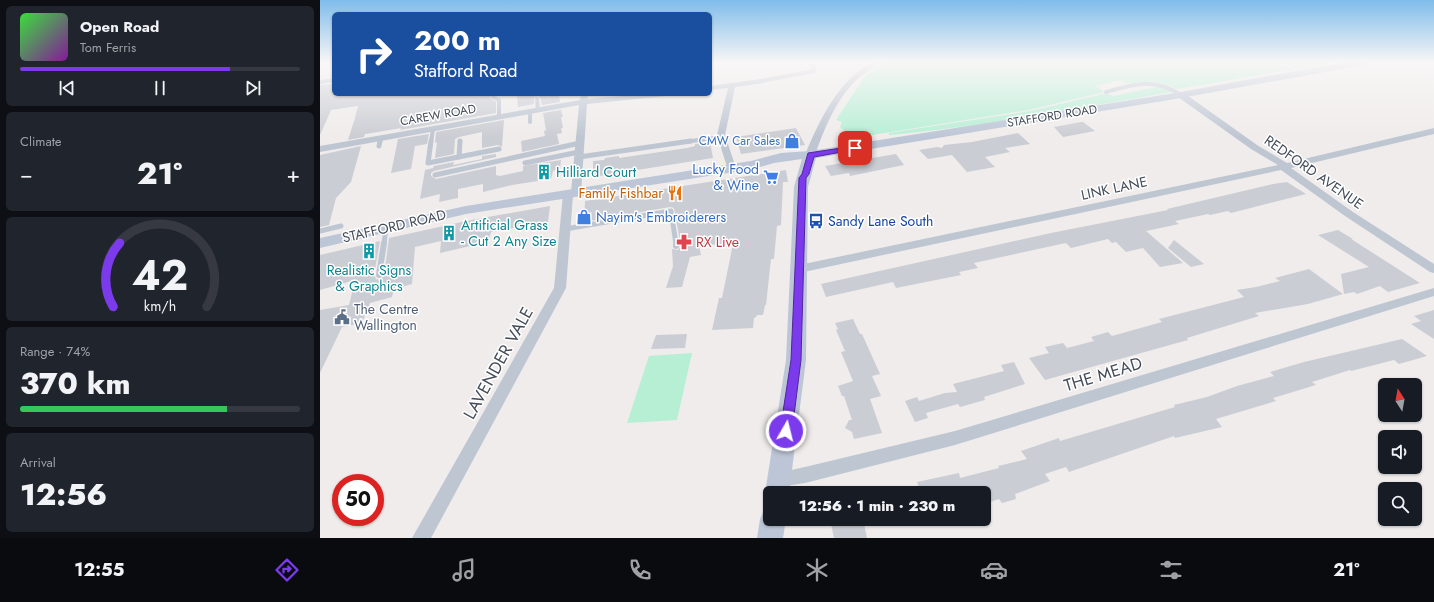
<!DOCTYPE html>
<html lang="en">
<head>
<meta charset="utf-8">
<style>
	:root { --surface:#171b24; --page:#20242c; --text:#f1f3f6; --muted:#9ea1a6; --line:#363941; --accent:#7c3aed }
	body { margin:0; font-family:Jost,sans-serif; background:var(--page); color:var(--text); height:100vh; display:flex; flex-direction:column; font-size:15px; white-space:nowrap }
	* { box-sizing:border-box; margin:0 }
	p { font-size:13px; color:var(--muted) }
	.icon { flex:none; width:22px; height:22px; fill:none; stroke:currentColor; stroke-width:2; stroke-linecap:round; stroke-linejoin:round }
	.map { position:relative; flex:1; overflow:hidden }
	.details { display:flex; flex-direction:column; gap:6px; padding:6px; background:#0d0f14; width:320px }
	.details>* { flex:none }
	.guide { position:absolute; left:12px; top:12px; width:380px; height:84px; border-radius:6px; box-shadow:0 1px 3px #0004; background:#1a4fa0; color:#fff; overflow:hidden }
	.needle { width:26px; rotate:349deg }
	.controls { position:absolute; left:1058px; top:378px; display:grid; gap:8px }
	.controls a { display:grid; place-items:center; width:44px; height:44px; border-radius:6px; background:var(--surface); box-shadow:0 1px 3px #0004; font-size:20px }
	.speed { position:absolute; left:12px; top:474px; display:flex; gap:8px; font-size:20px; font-weight:700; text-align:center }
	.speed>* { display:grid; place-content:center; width:52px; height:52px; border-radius:50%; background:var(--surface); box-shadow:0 1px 3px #0004; line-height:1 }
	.speed .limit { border:6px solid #d22; background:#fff; color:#111 }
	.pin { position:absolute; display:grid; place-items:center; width:34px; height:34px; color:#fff; margin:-17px; border-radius:8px; box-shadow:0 2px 6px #0006 }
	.me { position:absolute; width:44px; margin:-22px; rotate:8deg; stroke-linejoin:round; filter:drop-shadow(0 0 3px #0008) }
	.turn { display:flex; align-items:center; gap:14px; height:84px; padding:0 16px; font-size:18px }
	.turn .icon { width:52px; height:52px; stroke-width:2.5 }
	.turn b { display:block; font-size:28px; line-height:34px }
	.big { font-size:30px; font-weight:800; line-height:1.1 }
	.details .card { flex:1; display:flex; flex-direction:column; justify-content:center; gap:6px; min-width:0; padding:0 14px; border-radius:6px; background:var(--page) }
	.details .dial { align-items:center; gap:0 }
	.dial svg { height:104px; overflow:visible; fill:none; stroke:var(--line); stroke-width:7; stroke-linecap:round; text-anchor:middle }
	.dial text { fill:var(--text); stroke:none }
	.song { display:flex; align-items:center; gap:12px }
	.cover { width:48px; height:48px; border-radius:6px; background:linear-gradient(135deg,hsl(120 70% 55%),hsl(290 70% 35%)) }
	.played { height:4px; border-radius:2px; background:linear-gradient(90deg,var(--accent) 75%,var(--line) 75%) }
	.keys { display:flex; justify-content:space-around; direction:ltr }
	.heat { display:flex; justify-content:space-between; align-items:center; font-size:22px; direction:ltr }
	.charge { height:6px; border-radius:3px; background:linear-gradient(90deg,#34c759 74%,var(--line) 0) }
	.trip { position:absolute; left:443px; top:486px; width:228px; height:40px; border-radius:6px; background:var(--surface); box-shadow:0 1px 3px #0004; font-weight:800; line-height:40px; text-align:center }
	.tabs { display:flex; height:64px; justify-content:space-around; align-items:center; background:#090b0e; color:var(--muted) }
	.tabs .icon { width:28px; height:28px }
	.tabs .selected { color:var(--accent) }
	.tabs b { font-size:18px; color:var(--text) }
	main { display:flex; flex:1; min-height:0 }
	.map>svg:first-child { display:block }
</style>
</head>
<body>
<main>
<section class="details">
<div class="card">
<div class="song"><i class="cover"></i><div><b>Open Road</b><p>Tom Ferris</p></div></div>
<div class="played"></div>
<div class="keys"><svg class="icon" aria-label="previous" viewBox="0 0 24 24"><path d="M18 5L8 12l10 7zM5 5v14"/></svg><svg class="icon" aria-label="pause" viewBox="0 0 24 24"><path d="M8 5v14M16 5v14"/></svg><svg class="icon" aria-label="next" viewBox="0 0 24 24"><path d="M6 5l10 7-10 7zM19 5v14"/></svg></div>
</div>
<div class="card"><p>Climate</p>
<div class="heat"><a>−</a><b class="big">21°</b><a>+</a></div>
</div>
<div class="card dial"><svg viewBox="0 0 100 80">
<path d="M14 69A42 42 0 1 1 86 69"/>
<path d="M14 69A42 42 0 0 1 19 20" stroke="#7c3aed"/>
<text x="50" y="56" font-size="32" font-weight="700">42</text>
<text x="50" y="72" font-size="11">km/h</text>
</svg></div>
<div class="card"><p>Range · 74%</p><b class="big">370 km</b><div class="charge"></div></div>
<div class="card"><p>Arrival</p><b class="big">12:56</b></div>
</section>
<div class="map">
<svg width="1114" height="538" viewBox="0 0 1114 538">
	<rect width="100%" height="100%" fill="#efeceb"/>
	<g fill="#b7efd5">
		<path d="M563 62H1017L857 89C836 78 828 83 807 83 801 83 807 82 801 81 794 80 783 85 776 86L784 92 708 110 546 136C537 137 526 133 520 127L522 122 516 120 545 76Z"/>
		<path d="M841 86 850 89 852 92C758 108 664 126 569 135V133L711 111 787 93 793 96Z"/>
		<path d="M372 353 357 420 307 423 329 356Z"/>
	</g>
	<g fill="#cbcdd4">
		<path d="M14 84V94H171L170 98 176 102V113L80 130 81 128 52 133 45 134 44 137 28 140 35 118 38 106 11 110 0 135V85Z"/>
		<path d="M197 94H239L240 102 222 105 220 97 216 96 214 98V104L198 107Z"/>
		<path d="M241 110 243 117H241L243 128H241L242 133 237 134 239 144 202 152 201 141 225 136 224 131 226 130 223 113Z"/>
		<path d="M184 120 182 147 178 145 162 148V132L139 137 135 139 134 154 115 158 117 142 115 143 116 132Z"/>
		<path d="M761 122H763L775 131 743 137 734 127Z"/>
		<path d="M476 128 485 145 421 154 416 137Z"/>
		<path d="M698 133 710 144 685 148 690 152 665 157 675 167 647 172 632 155 608 159 599 150 617 147 622 148 624 145 652 142Z"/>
		<path d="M109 134 107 144 95 146 91 169 71 173 78 139Z"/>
		<path d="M390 142 393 158 273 177V161L284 160 285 158 299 156V158L367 148 375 146V144Z"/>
		<path d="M41 146 31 182 16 198 9 225 0 227V155Z"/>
		<path d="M176 154V157L114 171 111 173V176L116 179 176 166V175L180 176 203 171V166L241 160 240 168 233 171 231 179 192 185 163 192V184L138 189V198L119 202 120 194 100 199 105 170 113 168 114 166 134 162 133 165 162 159V156Z"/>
		<path d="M576 154 584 165 530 176 529 173 511 176 505 166Z"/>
		<path d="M466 170 468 182H463L461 225 457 226 454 259H451L446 305H445L443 315H437L436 317 434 318 433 328 392 330 399 298H402L413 244 379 245 381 255 370 257 362 287 346 288 353 266 352 249 358 250 361 246 354 208 350 207 264 222 265 201Z"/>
		<path d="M967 182 986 194 911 213 908 211 890 215 888 214 855 221 859 224 826 231 863 263 840 267 823 248 806 252 796 242 792 243 788 239 751 248 746 243 654 263 658 268 639 272 641 275 576 288 573 282 506 297 501 284 731 233 848 210 847 209 953 184Z"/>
		<path d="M230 206 228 222 171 232 168 242 120 253 121 241 95 247 92 284 74 289 72 297 50 303 42 323 22 327 0 373V310L29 305 35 280 0 290V255L60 241 54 275 56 279 60 280 64 276 69 238 151 220Z"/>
		<path d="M1018 230 1033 239H1031L1100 283 1068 292 1060 286 1037 294 1034 292 1024 294 1021 274 1049 267 998 235Z"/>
		<path d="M854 240 884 264 871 267 848 248Z"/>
		<path d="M989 269 1023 294 988 304 935 313 939 316 867 338 868 340 857 343 725 380 709 358 729 353 725 347 743 343 747 348 774 341 771 337 788 332 792 336 842 322 839 319 924 297 917 290 936 287 960 281 955 278Z"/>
		<path d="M1114 310V339L1091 324 1101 321 1094 316Z"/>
		<path d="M533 319 540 334H542L560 374 552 376 561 396 550 399 562 433 534 439 532 432 525 428 529 420H532L524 396H522L518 386 533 381 521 352 525 351 516 330 518 329 515 323Z"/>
		<path d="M367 334 365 348 331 349 336 335Z"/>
		<path d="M1082 339 1107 356 1079 364 1074 360 1031 371 1030 370 992 382 996 385 953 398 956 401 896 419 902 427 855 438 854 436 749 472 746 467 725 474 730 481 695 494 696 499 682 503 679 499 664 504V493H601L597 482 639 473 640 478 679 468 678 466 707 459 701 451 739 438 740 441 855 407 854 405 887 397 917 386 954 376 950 372 984 362Z"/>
		<path d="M694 362 705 384 664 397 665 400 640 407 638 404 606 413 608 418 595 422 585 401 597 397 599 401 625 393 637 392 633 384 684 371 681 365Z"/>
		<path d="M510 519H543L547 538H514Z"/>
	</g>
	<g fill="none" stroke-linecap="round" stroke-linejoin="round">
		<g stroke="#bec6d2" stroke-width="4">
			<path d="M441 81 494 71 492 62"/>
			<path d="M786 92C814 84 835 77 861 95"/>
			<path d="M173 97 179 100V117"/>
			<path d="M217 99 218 110"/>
			<path d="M210 111V122"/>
			<path d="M60 142 61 138"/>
			<path d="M111 142 113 129"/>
			<path d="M364 142 402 137"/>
		</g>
		<g stroke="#bec6d2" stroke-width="5">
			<path d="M111 141 108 163 179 149"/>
			<path d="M59 146 60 141"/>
			<path d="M139 157 140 141"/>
			<path d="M259 157 371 141"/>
			<path d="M205 163 259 152"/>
			<path d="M115 175 260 143"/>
			<path d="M245 229 351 211 356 244"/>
			<path d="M0 231 21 226"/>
			<path d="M64 244 66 227"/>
		</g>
		<g stroke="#bec6d2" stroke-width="6">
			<path d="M356 243V246"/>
			<path d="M59 275 64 243"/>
		</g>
		<g fill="#bec6d2" fill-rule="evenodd">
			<path d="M551 62H560C552 69 543 74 535 81 515 102 504 129 495 155L490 158 487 157 485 155C500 119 517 83 551 62Z"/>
			<path d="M14 78V82L0 84V80Z"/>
			<path d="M441 79 445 81 444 83 415 87 405 135 416 168 411 171 408 170 397 135 408 88 390 90V86Z"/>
			<path d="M858 93H864L937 145 967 163 1114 128V134L971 168 1033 212 1114 264V273L1110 272 1025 216 961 170 479 273 475 272 473 269 475 266 479 265 958 165 931 149 858 97Z"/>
			<path d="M261 94H267L268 99 327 94H350L346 96 267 104 261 193 260 195H253L246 288 111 538H92L234 288 243 194 244 192H251L259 105 0 152V146L260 100Z"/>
			<path d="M1114 288V296L635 445 485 483 459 487 453 484 450 479 453 474 485 467 635 431Z"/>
		</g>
		<g fill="#bdc6d6" fill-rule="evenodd">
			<path d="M1025 62H1049L1044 65 855 99 496 158 488 187 486 360 469 493H450V502L445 493 466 360 474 187 482 159 454 163 433 169 146 214 0 248V238L146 206 431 161 461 153 490 151 855 93Z"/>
			<path d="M450 508V519H466L463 538H437L440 519 444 510Z"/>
		</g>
	</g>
	<linearGradient id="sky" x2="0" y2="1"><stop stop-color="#7fbcea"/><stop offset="0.45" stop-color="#f8f6f6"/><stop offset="1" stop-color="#f8f6f6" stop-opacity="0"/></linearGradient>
	<rect width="1114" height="138" fill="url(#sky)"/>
	<path fill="#7c3aed" stroke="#51269a" d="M535 146 539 148 538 149 494 157 489 174 486 178 481 360 472 431 470 435 466 436 462 435 460 431 471 360 479 178 482 174 488 153Z"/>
	<defs>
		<g id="shop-bare" transform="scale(1.2)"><path d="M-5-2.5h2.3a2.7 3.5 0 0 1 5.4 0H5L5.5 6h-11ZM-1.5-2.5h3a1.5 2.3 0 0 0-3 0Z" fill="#3f7fe0" stroke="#fff" stroke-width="2.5" paint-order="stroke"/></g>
		<g id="building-bare" transform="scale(1.2)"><path d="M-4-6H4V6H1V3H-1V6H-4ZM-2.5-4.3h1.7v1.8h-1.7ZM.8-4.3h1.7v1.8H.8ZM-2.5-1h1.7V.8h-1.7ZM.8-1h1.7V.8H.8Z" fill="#0f9aa8" stroke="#fff" stroke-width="2.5" paint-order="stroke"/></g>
		<g id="supermarket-bare" transform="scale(1.2)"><path d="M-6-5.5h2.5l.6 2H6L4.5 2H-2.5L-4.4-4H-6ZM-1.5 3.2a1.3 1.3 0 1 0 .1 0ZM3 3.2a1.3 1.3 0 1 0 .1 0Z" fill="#3f7fe0" stroke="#fff" stroke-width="2.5" paint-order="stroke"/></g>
		<g id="restaurant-bare" transform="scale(1.2)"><path d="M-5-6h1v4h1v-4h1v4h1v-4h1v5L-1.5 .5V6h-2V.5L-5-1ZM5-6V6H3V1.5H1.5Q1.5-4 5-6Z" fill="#e8710a" stroke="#fff" stroke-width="2.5" paint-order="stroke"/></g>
		<g id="bus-bare" transform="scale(1.2)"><path d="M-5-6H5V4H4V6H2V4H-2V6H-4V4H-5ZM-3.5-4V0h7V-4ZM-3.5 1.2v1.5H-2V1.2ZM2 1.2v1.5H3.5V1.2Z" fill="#1a4fb4" stroke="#fff" stroke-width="2.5" paint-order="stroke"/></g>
		<g id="pharmacy-bare" transform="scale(1.2)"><path d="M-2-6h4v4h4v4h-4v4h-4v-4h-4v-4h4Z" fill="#e0444e" stroke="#fff" stroke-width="2.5" paint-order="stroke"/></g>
		<g id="civic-bare" transform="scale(1.2)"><path d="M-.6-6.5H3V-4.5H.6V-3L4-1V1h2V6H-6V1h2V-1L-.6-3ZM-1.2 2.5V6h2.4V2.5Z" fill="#5c6f8a" stroke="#fff" stroke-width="2.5" paint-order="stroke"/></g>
	</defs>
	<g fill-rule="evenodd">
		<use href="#shop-bare" x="472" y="141"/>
		<use href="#building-bare" x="224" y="172"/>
		<use href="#supermarket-bare" x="451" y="177"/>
		<use href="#restaurant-bare" x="355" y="193"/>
		<use href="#shop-bare" x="264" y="217"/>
		<use href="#bus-bare" x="496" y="221"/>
		<use href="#building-bare" x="129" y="233"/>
		<use href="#pharmacy-bare" x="364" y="242"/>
		<use href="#building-bare" x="49" y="251"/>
		<use href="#civic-bare" x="22" y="317"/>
	</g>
	<g text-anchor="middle" stroke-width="3" stroke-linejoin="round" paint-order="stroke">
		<g font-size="12" fill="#444c59" stroke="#fff">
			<text transform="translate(118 115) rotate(-10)" y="4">CAREW ROAD</text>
			<text transform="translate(732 116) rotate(-9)" y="4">STAFFORD ROAD</text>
		</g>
		<g font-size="12" fill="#366cbe" stroke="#fff" text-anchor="end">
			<text x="460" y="145">CMW Car Sales</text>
		</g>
		<g font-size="14" fill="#366cbe" stroke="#fff" text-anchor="end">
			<text x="439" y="174">Lucky Food<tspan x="439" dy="16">&amp; Wine</tspan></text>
			<text x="276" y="222" text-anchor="start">Nayim's Embroiderers</text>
		</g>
		<g font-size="14" fill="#0d838f" stroke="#fff" text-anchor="start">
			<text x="236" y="177">Hilliard Court</text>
			<text x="141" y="230">Artificial Grass<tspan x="141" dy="16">- Cut 2 Any Size</tspan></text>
			<text x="49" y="275" text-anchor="middle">Realistic Signs<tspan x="49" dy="16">&amp; Graphics</tspan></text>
		</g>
		<g font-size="14" fill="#444c59" stroke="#fff">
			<text transform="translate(994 172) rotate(35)" y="5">REDFORD AVENUE</text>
			<text transform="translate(794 188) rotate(-12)" y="5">LINK LANE</text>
			<text transform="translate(74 226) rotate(-13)" y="5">STAFFORD ROAD</text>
		</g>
		<g font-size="14" fill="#c56008" stroke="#fff" text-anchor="end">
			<text x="343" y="198">Family Fishbar</text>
		</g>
		<g font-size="14" fill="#164399" stroke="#fff" text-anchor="start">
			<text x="508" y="226">Sandy Lane South</text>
		</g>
		<g font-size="14" fill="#be3a42" stroke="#fff" text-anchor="start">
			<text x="376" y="247">RX Live</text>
		</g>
		<g font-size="14" fill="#4e5e75" stroke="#fff" text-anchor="start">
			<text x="34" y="314">The Centre<tspan x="34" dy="16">Wallington</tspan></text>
		</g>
		<g font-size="17" fill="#444c59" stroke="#fff">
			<text transform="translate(178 363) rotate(-61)" y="6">LAVENDER VALE</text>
			<text transform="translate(783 374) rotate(-17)" y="6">THE MEAD</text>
		</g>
	</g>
</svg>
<div class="controls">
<a><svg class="needle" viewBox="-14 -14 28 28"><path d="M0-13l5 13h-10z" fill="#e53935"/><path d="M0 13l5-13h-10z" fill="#9ea1a6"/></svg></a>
<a><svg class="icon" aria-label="sound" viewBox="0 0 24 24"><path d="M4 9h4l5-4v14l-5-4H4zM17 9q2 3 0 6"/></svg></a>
<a><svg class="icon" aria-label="search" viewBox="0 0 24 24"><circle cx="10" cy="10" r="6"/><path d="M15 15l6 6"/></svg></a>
</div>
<div class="speed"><div class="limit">50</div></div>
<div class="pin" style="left:535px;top:148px;background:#d93025"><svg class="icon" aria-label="arrive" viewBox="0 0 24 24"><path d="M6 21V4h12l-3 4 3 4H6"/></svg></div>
<svg class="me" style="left:466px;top:431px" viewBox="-20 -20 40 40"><circle r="17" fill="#7c3aed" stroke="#fff" stroke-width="3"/><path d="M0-11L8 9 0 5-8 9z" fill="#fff"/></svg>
<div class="trip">12:56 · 1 min · 230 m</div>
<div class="guide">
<div class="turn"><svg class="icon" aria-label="right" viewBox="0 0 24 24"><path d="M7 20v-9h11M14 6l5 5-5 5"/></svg><div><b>200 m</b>Stafford Road</div></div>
</div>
</div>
</main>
<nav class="tabs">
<b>12:55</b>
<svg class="icon selected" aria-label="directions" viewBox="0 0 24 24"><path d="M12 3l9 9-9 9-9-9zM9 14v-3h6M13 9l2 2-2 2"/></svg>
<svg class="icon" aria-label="music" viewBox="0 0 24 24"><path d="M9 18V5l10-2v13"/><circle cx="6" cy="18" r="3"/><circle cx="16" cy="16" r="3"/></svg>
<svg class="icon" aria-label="phone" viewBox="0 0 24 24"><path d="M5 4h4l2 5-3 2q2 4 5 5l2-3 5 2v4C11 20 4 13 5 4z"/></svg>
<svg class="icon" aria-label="climate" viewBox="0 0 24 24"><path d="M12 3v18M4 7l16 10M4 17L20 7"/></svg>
<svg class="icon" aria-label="car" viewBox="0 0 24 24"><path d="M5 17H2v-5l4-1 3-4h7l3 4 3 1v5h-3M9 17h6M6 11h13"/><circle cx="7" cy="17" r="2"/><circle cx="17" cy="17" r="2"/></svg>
<svg class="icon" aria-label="filters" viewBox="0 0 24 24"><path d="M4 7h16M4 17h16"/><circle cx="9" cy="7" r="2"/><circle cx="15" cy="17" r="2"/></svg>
<b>21°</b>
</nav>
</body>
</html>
